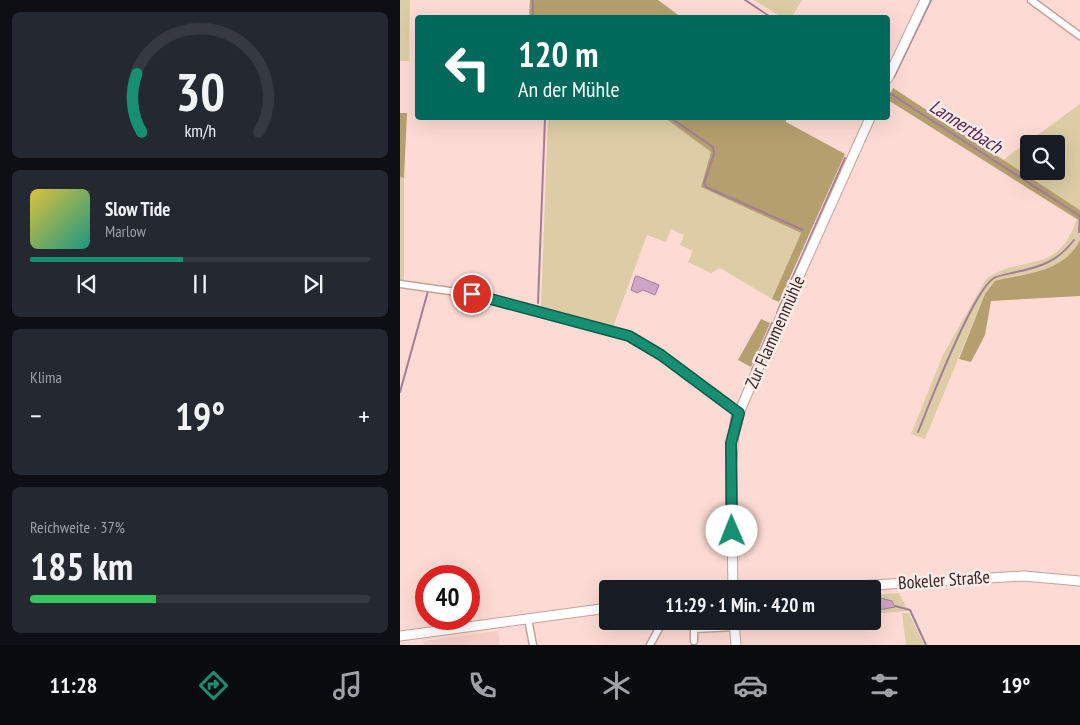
<!DOCTYPE html>
<html lang="de">
<head>
<meta charset="utf-8">
<style>
	:root { --surface:#171b24; --page:#242831; --text:#f1f3f6; --muted:#9ea1a6; --line:#363941; --accent:#168f72 }
	body { margin:0; font-family:"PT Sans Narrow",sans-serif; background:var(--page); color:var(--text); height:100vh; display:flex; flex-direction:column; font-size:19px; white-space:nowrap }
	* { box-sizing:border-box; margin:0 }
	p { font-size:16px; color:var(--muted) }
	.icon { flex:none; width:28px; height:28px; fill:none; stroke:currentColor; stroke-width:2; stroke-linecap:round; stroke-linejoin:round }
	.map { position:relative; flex:1; overflow:hidden }
	.drawer { display:flex; flex-direction:column; gap:12px; padding:12px; background:#0d0f14; width:400px }
	.drawer>* { flex:none }
	.guide { position:absolute; left:15px; top:15px; width:475px; height:105px; border-radius:5px; box-shadow:0 5px 20px #0002; background:#00695c; color:#fff; overflow:hidden }
	.fabs { position:absolute; left:620px; top:135px; display:grid; gap:10px }
	.fabs a { display:grid; place-items:center; width:45px; height:45px; border-radius:5px; background:var(--surface); box-shadow:0 5px 20px #0002; font-size:25px }
	.speed { position:absolute; left:15px; top:565px; display:flex; gap:10px; font-size:25px; font-weight:700; text-align:center }
	.speed>* { display:grid; place-content:center; width:65px; height:65px; border-radius:50%; background:var(--surface); box-shadow:0 5px 20px #0002; line-height:1 }
	.speed .limit { border:8px solid #d22; background:#fff; color:#111 }
	.pin { position:absolute; display:grid; place-items:center; width:42px; height:42px; color:#fff; margin:-21px; border:2px solid #fff; border-radius:50%; box-shadow:0 1px 5px #0007 }
	.me { position:absolute; width:55px; margin:-28px; rotate:359deg; stroke-linejoin:round; filter:drop-shadow(0 0 4px #0008) }
	.turn { display:flex; align-items:center; gap:18px; height:105px; padding:0 20px; font-size:22px }
	.turn .icon { width:65px; height:65px; stroke-width:2.5 }
	.turn b { display:block; font-size:35px; line-height:42px }
	.big { font-size:38px; font-weight:700; line-height:1.1 }
	.drawer .widget { flex:1; display:flex; flex-direction:column; justify-content:center; gap:8px; min-width:0; padding:0 18px; border-radius:8px; background:var(--page) }
	.drawer .dial { align-items:center; gap:0 }
	.dial svg { height:130px; overflow:visible; fill:none; stroke:var(--line); stroke-width:7; stroke-linecap:round; text-anchor:middle }
	.dial text { fill:var(--text); stroke:none }
	.song { display:flex; align-items:center; gap:15px }
	.cover { width:60px; height:60px; border-radius:8px; background:linear-gradient(135deg,hsl(50 70% 55%),hsl(170 70% 35%)) }
	.played { height:5px; border-radius:2px; background:linear-gradient(90deg,var(--accent) 45%,var(--line) 45%) }
	.keys { display:flex; justify-content:space-around; direction:ltr }
	.heat { display:flex; justify-content:space-between; align-items:center; font-size:28px; direction:ltr }
	.charge { height:8px; border-radius:4px; background:linear-gradient(90deg,#34c759 37%,var(--line) 0) }
	.trip { position:absolute; left:199px; top:580px; width:282px; height:50px; border-radius:5px; background:var(--surface); box-shadow:0 5px 20px #0002; font-weight:700; line-height:50px; text-align:center }
	.dock { display:flex; height:80px; justify-content:space-around; align-items:center; background:#090b0e; color:var(--muted) }
	.dock .icon { width:35px; height:35px }
	.dock .current { color:var(--accent) }
	.dock b { font-size:22px; color:var(--text) }
	main { display:flex; flex:1; min-height:0 }
	.map>svg:first-child { display:block }
</style>
</head>
<body>
<main>
<section class="drawer">
<div class="widget dial"><svg viewBox="0 0 100 80">
<path d="M14 69A42 42 0 1 1 86 69"/>
<path d="M14 69A42 42 0 0 1 11 33" stroke="#168f72"/>
<text x="50" y="56" font-size="32" font-weight="700">30</text>
<text x="50" y="72" font-size="11">km/h</text>
</svg></div>
<div class="widget">
<div class="song"><i class="cover"></i><div><b>Slow Tide</b><p>Marlow</p></div></div>
<div class="played"></div>
<div class="keys"><svg class="icon" aria-label="previous" viewBox="0 0 24 24"><path d="M18 5L8 12l10 7zM5 5v14"/></svg><svg class="icon" aria-label="pause" viewBox="0 0 24 24"><path d="M8 5v14M16 5v14"/></svg><svg class="icon" aria-label="next" viewBox="0 0 24 24"><path d="M6 5l10 7-10 7zM19 5v14"/></svg></div>
</div>
<div class="widget"><p>Klima</p>
<div class="heat"><a>−</a><b class="big">19°</b><a>+</a></div>
</div>
<div class="widget"><p>Reichweite · 37%</p><b class="big">185 km</b><div class="charge"></div></div>
</section>
<div class="map">
<svg width="680" height="645" viewBox="0 0 680 645">
	<rect width="100%" height="100%" fill="#fddbd4"/>
	<path fill="#f5cdc6" d="M98 631 100 645H24L23 641Z"/>
	<g fill="#ddcca5" fill-rule="evenodd">
		<path d="M0 0H10L9 61H0Z"/>
		<path d="M354 0H402L391 18 381 17Z"/>
		<path d="M680 104V210L603 160ZM629 144H656V171H629Z"/>
		<path d="M148 118H265L311 152 301 187 401 233 372 299 320 268 311 273 288 262 293 251 280 245 284 235 271 229 266 242 247 235 213 327 141 307Z"/>
		<path d="M0 177 4 178V280H0Z"/>
		<path d="M677 219 680 221C680 227 680 235 680 240 673 271 618 274 595 282L585 294 525 439 511 434 543 355 586 279C623 253 657 277 677 219Z"/>
		<path d="M499 593 508 611 473 614V595Z"/>
		<path d="M502 613H509L524 645H506Z"/>
	</g>
	<g fill="#b59f6e">
		<path d="M130 0H258L281 17H129Z"/>
		<path d="M493 88 680 210V221L488 100Z"/>
		<path d="M0 113H7L4 178 0 177Z"/>
		<path d="M265 118H386V122L445 154 379 302 372 299 401 233 301 187 311 152Z"/>
		<path d="M680 240V296L591 301 585 335 571 362 559 359 585 294 595 281C625 273 664 273 680 240Z"/>
		<path d="M361 319 370 323 351 367 338 360Z"/>
	</g>
	<g fill="#d0a4c8" stroke="#a27e97">
		<path d="M237 276 259 285 255 295 243 290 237 293 231 290 235 277Z"/>
		<path d="M480 598 492 601 495 607 473 611V599Z"/>
	</g>
	<g fill="none" stroke-linecap="round" stroke-linejoin="round">
		<g stroke="#a27e97" stroke-width="2">
			<path d="M345 0 372 18"/>
			<path d="M133 18V0"/>
			<path d="M494 77 531 0"/>
			<path d="M488 92 680 216"/>
			<path d="M271 118 313 147 314 154 304 183 306 187 403 230"/>
			<path d="M679 232 680 217"/>
			<path d="M138 303 145 118"/>
			<path d="M377 313 445 158"/>
			<path d="M352 370 372 323"/>
			<path d="M0 392 28 291"/>
			<path d="M518 432C529 405 573 290 594 278 600 275 609 274 616 272 641 267 658 261 674 240"/>
			<path d="M337 441 344 414"/>
			<path d="M336 458 337 534"/>
			<path d="M326 550V453L332 415"/>
			<path d="M495 606 510 610 526 645"/>
		</g>
		<g stroke="#c8a099" stroke-width="9">
			<g id="street">
				<path d="M631 0 680 36"/>
				<path d="M0 284 71 294 229 336 261 355 339 413"/>
				<path d="M128 619 133 645"/>
				<path d="M294 641V629L335 627"/>
				<path d="M250 645 263 621"/>
			</g>
		</g>
		<g stroke="#c8a099" stroke-width="11">
			<g id="secondary">
				<path d="M488 78 525 0"/>
				<path d="M333 589 331 474 334 432 339 413 365 352 470 118"/>
				<path d="M407 589 624 576 680 581"/>
				<path d="M334 621 336 645"/>
				<path d="M0 636 208 608"/>
			</g>
		</g>
		<use href="#street" stroke="#fff" stroke-width="6"/>
		<use href="#secondary" stroke="#fff" stroke-width="9"/>
	</g>
	<g fill="none" stroke-linecap="round" stroke-linejoin="round">
		<g stroke="#0e5d4a" stroke-width="12">
			<path id="route" d="M72 294 229 336 261 355 339 413 331 443 332 531"/>
		</g>
		<use href="#route" stroke="#168f72" stroke-width="9"/>
	</g>
	<g text-anchor="middle" stroke-width="5" stroke-linejoin="round" paint-order="stroke">
		<g font-size="18" fill="#362724" stroke="#feece9">
			<text transform="translate(375 332) rotate(-66)" y="6">Zur Flammenmühle</text>
			<text transform="translate(544 580) rotate(-4)" y="6">Bokeler Straße</text>
		</g>
		<g font-size="19" font-style="italic" fill="#582351" stroke="#feece9">
			<text transform="translate(566 126) rotate(33)" y="7">Lannertbach</text>
		</g>
	</g>
</svg>
<div class="fabs">
<a><svg class="icon" aria-label="search" viewBox="0 0 24 24"><circle cx="10" cy="10" r="6"/><path d="M15 15l6 6"/></svg></a>
</div>
<div class="speed"><div class="limit">40</div></div>
<div class="pin" style="left:72px;top:294px;background:#d93025"><svg class="icon" aria-label="arrive" viewBox="0 0 24 24"><path d="M6 21V4h12l-3 4 3 4H6"/></svg></div>
<svg class="me" style="left:332px;top:531px" viewBox="-20 -20 40 40"><circle r="19" fill="#fff"/><path d="M0-13L10 11 0 6-10 11z" fill="#168f72"/></svg>
<div class="trip">11:29 · 1 Min. · 420 m</div>
<div class="guide">
<div class="turn"><svg class="icon" aria-label="left" viewBox="0 0 24 24"><path d="M17 20v-9H6M10 6l-5 5 5 5"/></svg><div><b>120 m</b>An der Mühle</div></div>
</div>
</div>
</main>
<nav class="dock">
<b>11:28</b>
<svg class="icon current" aria-label="directions" viewBox="0 0 24 24"><path d="M12 3l9 9-9 9-9-9zM9 14v-3h6M13 9l2 2-2 2"/></svg>
<svg class="icon" aria-label="music" viewBox="0 0 24 24"><path d="M9 18V5l10-2v13"/><circle cx="6" cy="18" r="3"/><circle cx="16" cy="16" r="3"/></svg>
<svg class="icon" aria-label="phone" viewBox="0 0 24 24"><path d="M5 4h4l2 5-3 2q2 4 5 5l2-3 5 2v4C11 20 4 13 5 4z"/></svg>
<svg class="icon" aria-label="climate" viewBox="0 0 24 24"><path d="M12 3v18M4 7l16 10M4 17L20 7"/></svg>
<svg class="icon" aria-label="car" viewBox="0 0 24 24"><path d="M5 17H2v-5l4-1 3-4h7l3 4 3 1v5h-3M9 17h6M6 11h13"/><circle cx="7" cy="17" r="2"/><circle cx="17" cy="17" r="2"/></svg>
<svg class="icon" aria-label="filters" viewBox="0 0 24 24"><path d="M4 7h16M4 17h16"/><circle cx="9" cy="7" r="2"/><circle cx="15" cy="17" r="2"/></svg>
<b>19°</b>
</nav>
</body>
</html>
